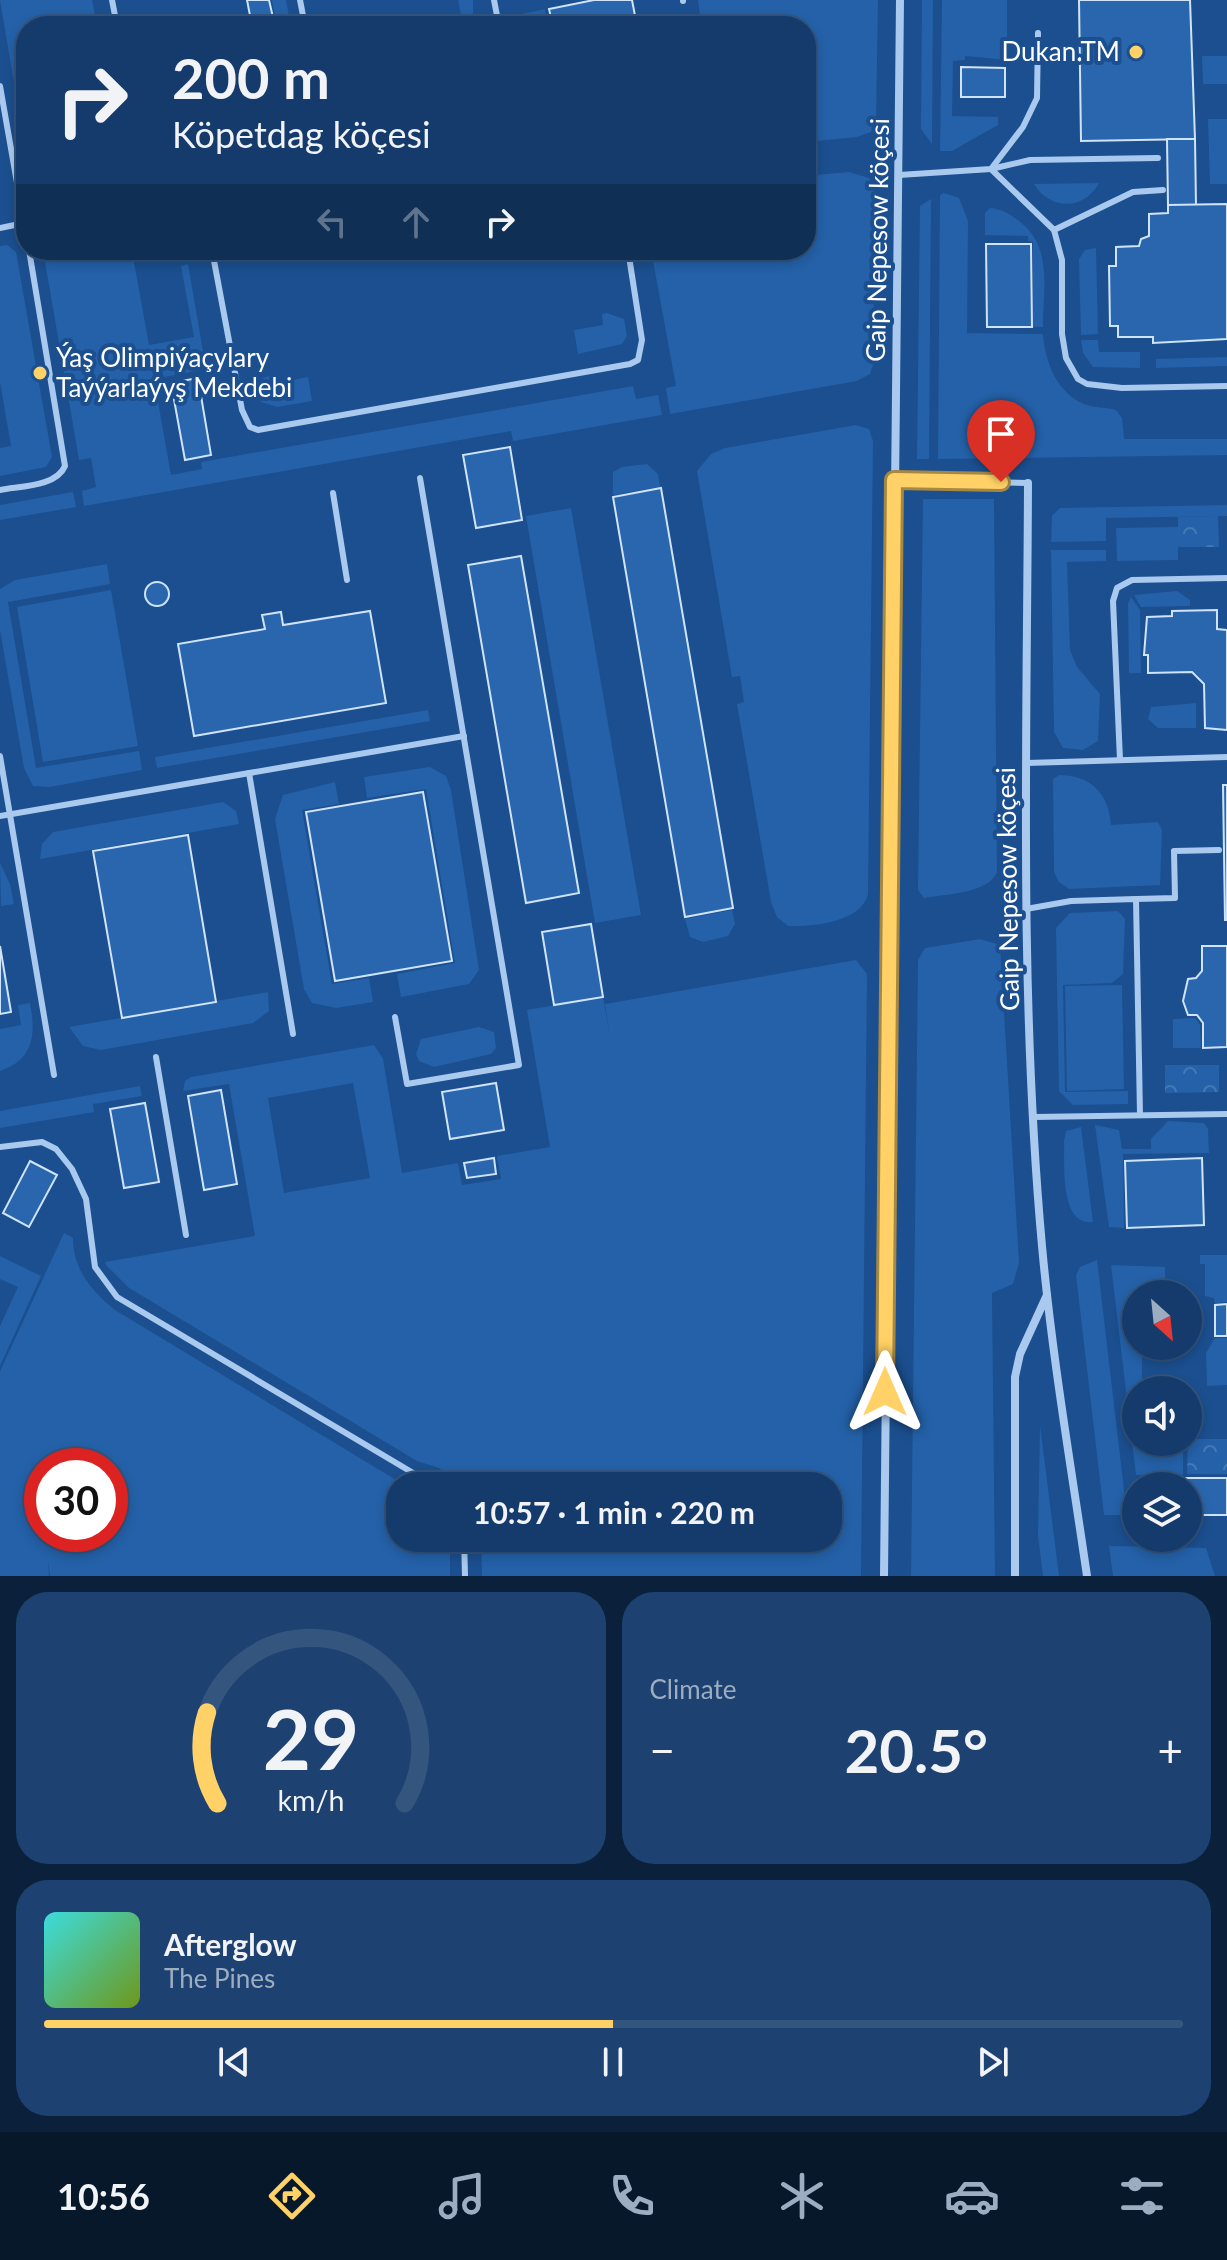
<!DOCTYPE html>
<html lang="en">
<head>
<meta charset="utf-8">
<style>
	:root { --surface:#143b6b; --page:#1d4271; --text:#f1f3f6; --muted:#9dadc1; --line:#33557e; --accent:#ffd166 }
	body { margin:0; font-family:Lato,sans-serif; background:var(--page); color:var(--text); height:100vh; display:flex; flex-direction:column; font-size:30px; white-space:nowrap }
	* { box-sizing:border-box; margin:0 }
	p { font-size:26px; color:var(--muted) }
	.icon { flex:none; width:44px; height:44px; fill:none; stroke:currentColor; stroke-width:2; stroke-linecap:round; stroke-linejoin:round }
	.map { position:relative; height:1576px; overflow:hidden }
	.side { display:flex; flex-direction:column; gap:16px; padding:16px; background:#0b203b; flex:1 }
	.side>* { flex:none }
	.top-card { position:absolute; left:16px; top:16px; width:800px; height:244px; border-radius:32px; box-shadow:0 4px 12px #0003,0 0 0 2px var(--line); background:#143b6b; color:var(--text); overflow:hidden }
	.needle { width:52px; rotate:153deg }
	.fabs { position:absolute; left:1122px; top:1280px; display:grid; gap:16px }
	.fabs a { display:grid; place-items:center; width:80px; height:80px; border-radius:50%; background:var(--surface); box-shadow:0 4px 12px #0003,0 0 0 2px var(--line); font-size:40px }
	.speed { position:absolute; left:24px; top:1448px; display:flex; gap:16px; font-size:40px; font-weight:700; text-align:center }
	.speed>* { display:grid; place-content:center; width:104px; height:104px; border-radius:50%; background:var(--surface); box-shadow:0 4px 12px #0003,0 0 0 2px var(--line); line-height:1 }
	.speed .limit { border:12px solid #d22; background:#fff; color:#111 }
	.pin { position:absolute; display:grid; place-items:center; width:68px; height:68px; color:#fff; margin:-82px -34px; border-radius:50% 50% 50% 0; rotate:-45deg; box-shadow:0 0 8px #0007 }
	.pin .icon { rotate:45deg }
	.me { position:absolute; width:88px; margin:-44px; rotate:0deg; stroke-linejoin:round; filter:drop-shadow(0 0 6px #0008) }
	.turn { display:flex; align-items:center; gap:28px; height:168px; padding:0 24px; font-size:36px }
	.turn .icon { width:104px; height:104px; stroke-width:2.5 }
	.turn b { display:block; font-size:56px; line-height:68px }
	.lanes { display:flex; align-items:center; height:76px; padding:0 24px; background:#0003; justify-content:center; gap:40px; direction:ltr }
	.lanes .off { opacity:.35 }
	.big { font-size:60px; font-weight:700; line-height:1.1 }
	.side .widget { flex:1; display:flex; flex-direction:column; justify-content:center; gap:12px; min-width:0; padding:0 28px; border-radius:32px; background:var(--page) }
	.side .dial { align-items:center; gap:0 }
	.dial svg { height:208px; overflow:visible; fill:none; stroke:var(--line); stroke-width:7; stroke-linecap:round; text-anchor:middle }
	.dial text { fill:var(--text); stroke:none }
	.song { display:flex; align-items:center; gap:24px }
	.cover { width:96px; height:96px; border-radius:12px; background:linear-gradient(135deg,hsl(180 70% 55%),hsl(80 70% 35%)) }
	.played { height:8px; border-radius:4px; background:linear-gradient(90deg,var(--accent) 50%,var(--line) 50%) }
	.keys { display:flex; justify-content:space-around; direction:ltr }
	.heat { display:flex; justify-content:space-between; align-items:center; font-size:44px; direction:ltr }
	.side .tiles { flex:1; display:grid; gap:16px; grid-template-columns:1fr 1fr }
	.widget:last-child { grid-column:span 2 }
	.trip { position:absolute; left:386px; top:1472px; width:456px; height:80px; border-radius:32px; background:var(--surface); box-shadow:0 4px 12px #0003,0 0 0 2px var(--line); font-weight:700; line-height:80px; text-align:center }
	.dock { display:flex; height:128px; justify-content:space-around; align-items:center; background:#08182b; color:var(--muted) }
	.dock .icon { width:56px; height:56px }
	.dock .active { color:var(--accent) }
	.dock b { font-size:36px; color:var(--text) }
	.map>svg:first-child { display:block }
</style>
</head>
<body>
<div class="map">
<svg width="1227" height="1576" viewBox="0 0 1227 1576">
	<defs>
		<pattern id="forest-crowns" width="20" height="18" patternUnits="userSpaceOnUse" patternTransform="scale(2)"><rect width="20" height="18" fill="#2461a8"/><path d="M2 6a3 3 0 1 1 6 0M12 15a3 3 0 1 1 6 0" fill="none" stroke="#4579b5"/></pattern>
	</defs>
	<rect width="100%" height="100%" fill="#1b4f8f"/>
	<g fill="#2461a8" fill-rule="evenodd">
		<path d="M0 0H92L97 26H26V153Z"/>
		<path d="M272 0H286L291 26H277Z"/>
		<path d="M458 0H473V26H437L462 21Z"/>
		<path d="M698 0H878L876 121 871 132 857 137 806 142V26H642L700 15Z"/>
		<path d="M922 0H933L932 144 921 129Z"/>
		<path d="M942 0H1007V60L965 56V60L953 61 952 116 998 117V125L952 151H940Z"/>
		<path d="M545 9 548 26H515L513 16Z"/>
		<path d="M1202 56H1227V84H1203Z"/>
		<path d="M1208 119H1227V184H1210Z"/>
		<path d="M849 172 869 178 875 191 873 365 870 374 857 381 670 414 666 388 676 386 651 250H806V176Z"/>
		<path d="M1099 183C1085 210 1050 211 1034 184Z"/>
		<path d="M944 193 959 198 968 221 967 333 1043 334C1045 361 1056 392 1084 404 1094 408 1106 407 1116 410L1122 418 1124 439H1227V455L938 459 940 195Z"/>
		<path d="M931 199 929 459H917L920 206Z"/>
		<path d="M990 208C1002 209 1010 214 1019 221 1053 246 1043 289 1043 327H1033V242L1028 241V236L985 235V213Z"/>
		<path d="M7 245 16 252 52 457 46 467 0 476V448L11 446 0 382V246Z"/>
		<path d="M1096 248 1098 334 1081 335 1079 259 1085 250Z"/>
		<path d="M43 250H137L132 251 149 345 194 337 181 266 188 264 206 369 154 379 171 475 202 469 201 462 633 386 636 399 658 395 662 415 513 441 511 431 84 506 82 491 96 487 91 458 79 460Z"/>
		<path d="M607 313 624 319 627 336 622 344 578 354 574 330 603 325 602 314Z"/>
		<path d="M1081 340H1098L1099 352H1140V368L1093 367 1083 353Z"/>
		<path d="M1227 357V366L1156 368V359Z"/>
		<path d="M277 373 279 383 308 377 312 401 277 407 261 402 258 385 263 378Z"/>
		<path d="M856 425 869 429 873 441 868 894C862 922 813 927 788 926L777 917 771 902 737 704 744 702 740 676 732 677 697 471 711 454 725 448Z"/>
		<path d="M647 464 658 474 660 487 613 495V472L622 467Z"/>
		<path d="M73 492 76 507 0 520V505Z"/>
		<path d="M923 499H994L997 872C988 894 945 894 924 898L918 890Z"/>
		<path d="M1227 505V516L1106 518V541L1051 542 1052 516 1060 508Z"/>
		<path d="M571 508 641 915 595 923 526 516Z"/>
		<path d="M1178 527V560L1117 561 1116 528Z"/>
		<path d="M1051 550H1106V561L1067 562 1070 650 1077 667 1100 694 1098 741 1083 750 1063 748 1054 732Z"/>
		<path d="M107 564 110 584 8 602 36 768 139 751 142 770 50 787 33 786 24 768 0 630V589L15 580Z"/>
		<path d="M111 590 138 746 43 762 17 607Z"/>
		<path d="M1177 591 1190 600V606L1141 607 1134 595Z"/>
		<path d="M1131 597 1140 610 1141 673H1129L1128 604Z"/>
		<path d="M1196 703V728H1158L1148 719 1151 707Z"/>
		<path d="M428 710 430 721 157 768 155 757Z"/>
		<path d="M430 767 446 776 451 790 479 970 469 984 401 997 397 974 455 963 426 789 367 798 364 777Z"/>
		<path d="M1059 775C1091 775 1109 794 1111 825L1158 822 1162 830 1160 885 1069 889 1059 882 1054 872 1053 779Z"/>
		<path d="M335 782 339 804 302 810 332 984 369 978 373 1002 336 1008 312 1003 304 989 275 819 283 795Z"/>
		<path d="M223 802 236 811 239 824 40 859 42 844 53 832Z"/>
		<path d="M0 863 10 884 14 904 1 906Z"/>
		<path d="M732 910 735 924 728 936 703 942 690 937 685 919Z"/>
		<path d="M1118 911 1125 919 1123 974 1112 983 1063 985 1065 1092 1128 1091V1104L1073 1105 1059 1091 1056 928 1070 913Z"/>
		<path d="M980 939 1000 945 1019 1263 1013 1284 992 1293 995 1576H911L918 960 925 948Z"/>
		<path d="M856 960 867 974 861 1576H482L481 1538H828V1486H462L439 1468 417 1461 129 1288 106 1265 105 1262 255 1236 229 1084 183 1091 185 1081 191 1077 374 1045 383 1059 402 1173 458 1163 462 1185 501 1179 497 1156 550 1147 527 1010 603 997 610 1036 605 1004ZM353 1083 370 1178 284 1193 268 1098Z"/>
		<path d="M1122 985 1124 1089 1067 1091 1065 986Z"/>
		<path d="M268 992 269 1011 253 1023 101 1050 83 1046 69 1027Z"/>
		<path d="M30 1003C36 1034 34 1060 0 1071V1029L21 1025 18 1005Z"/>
		<path d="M1195 1018 1200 1025 1201 1048H1173V1019Z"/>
		<path d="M479 1027 494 1032 496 1048 491 1054 434 1067 419 1061 416 1054 421 1039Z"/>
		<path d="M140 1086 142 1096 93 1104 94 1112 0 1128V1111Z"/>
		<path d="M1168 1121 1204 1123 1208 1129 1209 1153 1123 1154 1124 1228 1109 1227 1095 1125 1119 1130 1122 1149H1151V1139Z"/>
		<path d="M1081 1127 1093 1222C1059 1226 1065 1163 1064 1141L1066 1131Z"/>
		<path d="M64 1233 73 1238C73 1270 92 1291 115 1310L406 1486H400V1538H450V1576H50L48 1560 49 1576H0V1371ZM42 1466H110V1534H42Z"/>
		<path d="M1200 1255H1227V1302L1215 1303 1214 1298 1205 1296V1264H1200Z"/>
		<path d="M0 1256 41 1276 0 1366V1326L18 1287 0 1279Z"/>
		<path d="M1097 1260 1127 1515H1104L1076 1275 1080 1267Z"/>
		<path d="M1111 1265 1165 1267V1283H1143L1142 1294H1136V1346H1142V1390H1136V1442H1183V1475H1136Z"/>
		<path d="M1215 1338H1227V1385L1207 1386 1206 1353Z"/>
		<path d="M1040 1425 1059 1576H1043L1038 1536Z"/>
		<path d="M1109 1546 1206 1548 1215 1576H1113Z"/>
	</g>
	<g fill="url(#forest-crowns)">
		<path d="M1218 516 1219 547H1178V517Z"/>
		<path d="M1165 1065H1219V1092L1165 1093Z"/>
		<path d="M1188 1439H1227V1474H1187Z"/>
	</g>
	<g fill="#2a66ad" stroke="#cfe3fa" stroke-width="2">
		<path d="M247 0H269L275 26H252Z"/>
		<path d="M594 0H632L637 26H553L549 9Z"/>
		<path d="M1079 0H1190L1195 139 1081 141Z"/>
		<path d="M961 67 1005 68V97H961Z"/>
		<path d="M1167 139H1195L1196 205H1168Z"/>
		<path d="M1227 204V339L1153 343V337H1118V326H1110L1109 266H1116V247L1139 246 1141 239 1149 236V214L1168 213V205Z"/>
		<path d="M986 244H1031L1032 327H987Z"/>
		<path d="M198 378 211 455 185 460 171 383Z"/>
		<path d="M510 447 522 520 476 528 463 455Z"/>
		<path d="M661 488 733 908 685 917 613 497Z"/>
		<path d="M521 556 579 893 526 903 468 565Z"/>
		<circle cx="157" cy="594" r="12"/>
		<path d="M1217 610V629L1227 630V730L1205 728 1204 684 1192 672 1148 673V655H1144L1147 617 1172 616V611Z"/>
		<path d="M370 611 386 703 194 736 178 644 265 629 262 615 281 612 283 625Z"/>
		<path d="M1223 785H1227V920H1225Z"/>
		<path d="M423 792 452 961 335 981 306 812Z"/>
		<path d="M188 835 216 1002 122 1018 93 851Z"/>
		<path d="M591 924 603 997 554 1005 542 932Z"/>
		<path d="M0 946 11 1012 0 1014Z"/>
		<path d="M1202 946H1227V1047L1203 1048V1023L1197 1015H1188L1183 1001 1188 979 1196 978 1202 971Z"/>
		<path d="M496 1083 504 1130 450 1139 442 1092Z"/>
		<path d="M221 1090 237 1184 204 1190 188 1096Z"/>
		<path d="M145 1103 159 1182 124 1188 110 1109Z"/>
		<path d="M494 1158 496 1174 467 1178 464 1163Z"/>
		<path d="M1202 1158 1204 1225 1127 1228 1125 1161Z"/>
		<path d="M30 1161 57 1175 29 1227 3 1213Z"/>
		<path d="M1227 1304V1336H1215V1305Z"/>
		<path d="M1145 1478H1227V1515H1188V1486H1145Z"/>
	</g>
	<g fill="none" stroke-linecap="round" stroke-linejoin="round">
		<g stroke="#a9c9ee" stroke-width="6">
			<path d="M112 0 117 26"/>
			<path d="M300 0 305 26"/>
			<path d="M494 0 499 26"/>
			<path d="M683 0V1"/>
			<path d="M1038 33 1037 98 1023 127 991 169 1054 230 1062 260V334L1066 358 1078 379 1087 384 1122 388 1227 386"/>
			<path d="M0 86 26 234"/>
			<path d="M899 175 991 169 1030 160 1158 158"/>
			<path d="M0 228 24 223"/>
			<path d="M1054 230 1133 192 1163 190"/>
			<path d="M212 250 242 410 250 427 258 430 630 364 638 360 642 340 628 250"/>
			<path d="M894 480 1028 483"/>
			<path d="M0 490C20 486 56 487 65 466L29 250"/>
			<path d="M333 493 347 580"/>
			<path d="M0 756 54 1075"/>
			<path d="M1120 760 1113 601 1117 588 1132 580 1227 578"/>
			<path d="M1027 763 1227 757"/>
			<path d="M249 773 293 1034"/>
			<path d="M0 816 464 736"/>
			<path d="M1136 899 1175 898 1174 851 1219 850"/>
			<path d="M1026 909 1071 901 1136 899 1140 1115"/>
			<path d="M395 1017 407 1084 519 1065 420 478"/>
			<path d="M156 1057 186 1235"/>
			<path d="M1034 1117 1227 1114"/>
			<path d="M0 1147 42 1142 56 1149 72 1169 86 1199 95 1267 117 1297 435 1486"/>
			<path d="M464 1538 465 1576"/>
		</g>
		<g stroke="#a9c9ee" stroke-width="8">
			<path d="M1028 483C1027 737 1019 992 1042 1246 1052 1356 1071 1466 1087 1576"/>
			<path d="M884 1576 900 0"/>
			<path d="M1015 1576V1377L1020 1354 1047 1295"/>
		</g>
	</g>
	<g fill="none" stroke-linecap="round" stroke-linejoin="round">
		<g stroke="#a68842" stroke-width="20">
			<path id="route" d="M885 1392 894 480 1001 482"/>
		</g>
		<use href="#route" stroke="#ffd166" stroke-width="14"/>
	</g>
	<g fill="#ffd166" stroke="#1b4f8f" stroke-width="3">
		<circle cx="1136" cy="52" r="8"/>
		<circle cx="40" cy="373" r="8"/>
	</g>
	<g text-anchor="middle" stroke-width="8" stroke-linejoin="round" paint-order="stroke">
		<g font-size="26" fill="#fff" stroke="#1b4f8f" text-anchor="end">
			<text x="1120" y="61">Dukan.TM</text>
			<text x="56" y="367" text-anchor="start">Ýaş Olimpiýaçylary<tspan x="56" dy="30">Taýýarlaýyş Mekdebi</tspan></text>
		</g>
		<g font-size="26" fill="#fff" stroke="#1b4f8f">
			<text transform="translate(878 240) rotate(-89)" y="9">Gaip Nepesow köçesi</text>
			<text transform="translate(1008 889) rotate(-91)" y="9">Gaip Nepesow köçesi</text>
		</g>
	</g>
</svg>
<div class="fabs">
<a><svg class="needle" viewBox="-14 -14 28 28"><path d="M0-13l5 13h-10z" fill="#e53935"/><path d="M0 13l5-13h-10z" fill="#9dadc1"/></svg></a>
<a><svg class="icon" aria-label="sound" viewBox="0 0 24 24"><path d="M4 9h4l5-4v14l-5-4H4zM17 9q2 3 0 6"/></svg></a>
<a><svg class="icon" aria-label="layers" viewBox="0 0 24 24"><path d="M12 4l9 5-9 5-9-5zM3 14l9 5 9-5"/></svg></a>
</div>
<div class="speed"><div class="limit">30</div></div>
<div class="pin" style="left:1001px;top:482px;background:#d93025"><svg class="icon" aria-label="arrive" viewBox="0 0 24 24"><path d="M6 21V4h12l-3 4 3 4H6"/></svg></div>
<svg class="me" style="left:885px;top:1392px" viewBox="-20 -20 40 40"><path d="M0-17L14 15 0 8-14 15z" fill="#ffd166" stroke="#fff" stroke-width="4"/></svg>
<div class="trip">10:57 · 1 min · 220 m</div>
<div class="top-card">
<div class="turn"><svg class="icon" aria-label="right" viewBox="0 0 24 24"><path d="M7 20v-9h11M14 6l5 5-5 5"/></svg><div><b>200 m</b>Köpetdag köçesi</div></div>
<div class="lanes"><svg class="icon off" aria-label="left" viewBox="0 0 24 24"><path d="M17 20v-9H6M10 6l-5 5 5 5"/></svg><svg class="icon off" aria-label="ahead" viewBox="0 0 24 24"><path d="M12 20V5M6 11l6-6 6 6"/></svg><svg class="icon" aria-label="right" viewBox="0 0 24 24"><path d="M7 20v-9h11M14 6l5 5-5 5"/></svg></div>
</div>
</div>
<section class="side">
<div class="tiles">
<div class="widget dial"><svg viewBox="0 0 100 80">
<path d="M14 69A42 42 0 1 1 86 69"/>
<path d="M14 69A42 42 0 0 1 10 34" stroke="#ffd166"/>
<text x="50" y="56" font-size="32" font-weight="700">29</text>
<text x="50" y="72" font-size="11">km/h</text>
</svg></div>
<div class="widget"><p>Climate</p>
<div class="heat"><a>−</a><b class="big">20.5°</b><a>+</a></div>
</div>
<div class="widget">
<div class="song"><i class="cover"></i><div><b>Afterglow</b><p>The Pines</p></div></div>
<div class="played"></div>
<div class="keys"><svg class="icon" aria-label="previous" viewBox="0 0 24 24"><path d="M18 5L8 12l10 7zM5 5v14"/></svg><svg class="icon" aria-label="pause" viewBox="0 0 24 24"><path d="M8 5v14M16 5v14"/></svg><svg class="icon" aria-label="next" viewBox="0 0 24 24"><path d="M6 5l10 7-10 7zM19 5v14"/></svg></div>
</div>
</div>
</section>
<nav class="dock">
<b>10:56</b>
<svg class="icon active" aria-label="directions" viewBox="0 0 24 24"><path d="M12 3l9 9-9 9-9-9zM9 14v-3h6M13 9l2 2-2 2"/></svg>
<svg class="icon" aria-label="music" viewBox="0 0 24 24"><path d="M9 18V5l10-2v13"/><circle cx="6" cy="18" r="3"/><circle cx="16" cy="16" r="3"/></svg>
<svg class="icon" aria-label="phone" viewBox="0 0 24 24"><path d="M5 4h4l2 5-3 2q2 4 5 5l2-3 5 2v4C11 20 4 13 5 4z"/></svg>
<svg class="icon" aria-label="climate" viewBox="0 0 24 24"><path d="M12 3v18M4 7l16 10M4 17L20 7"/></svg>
<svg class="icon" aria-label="car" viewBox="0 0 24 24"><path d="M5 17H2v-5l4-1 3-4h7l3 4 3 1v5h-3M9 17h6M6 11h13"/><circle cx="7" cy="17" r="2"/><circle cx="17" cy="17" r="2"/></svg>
<svg class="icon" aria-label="filters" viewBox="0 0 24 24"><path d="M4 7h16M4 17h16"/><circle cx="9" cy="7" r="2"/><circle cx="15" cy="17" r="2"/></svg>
</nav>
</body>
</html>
